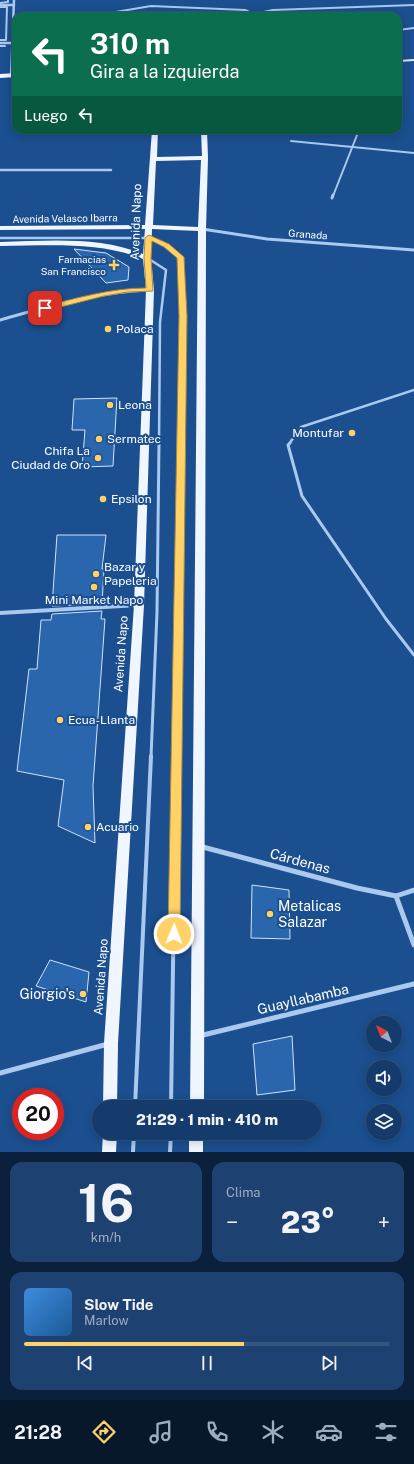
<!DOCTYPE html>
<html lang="es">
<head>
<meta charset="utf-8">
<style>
	:root { --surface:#143b6b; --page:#1d4271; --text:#f1f3f6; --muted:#9dadc1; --line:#33557e; --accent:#ffd166 }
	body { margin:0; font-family:"Public Sans",sans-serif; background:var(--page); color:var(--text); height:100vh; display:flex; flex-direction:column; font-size:15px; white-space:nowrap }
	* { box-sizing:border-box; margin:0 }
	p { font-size:13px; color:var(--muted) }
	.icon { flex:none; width:22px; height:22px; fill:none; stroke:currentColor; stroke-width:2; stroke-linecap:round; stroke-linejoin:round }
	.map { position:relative; height:1152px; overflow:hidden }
	.details { display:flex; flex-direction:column; gap:10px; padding:10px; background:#0b203b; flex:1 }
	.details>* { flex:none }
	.banner { position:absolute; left:12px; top:12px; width:390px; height:122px; border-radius:12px; box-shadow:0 2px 10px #0003,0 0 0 1px var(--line); background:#0b6e4f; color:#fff; overflow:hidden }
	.needle { width:26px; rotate:318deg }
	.controls { position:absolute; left:366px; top:1016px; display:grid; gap:8px }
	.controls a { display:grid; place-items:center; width:36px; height:36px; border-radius:50%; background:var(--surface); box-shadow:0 2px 10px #0003,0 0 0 1px var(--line); font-size:20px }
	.speed { position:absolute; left:12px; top:1088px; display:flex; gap:8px; font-size:20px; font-weight:700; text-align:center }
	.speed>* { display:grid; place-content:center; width:52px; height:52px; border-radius:50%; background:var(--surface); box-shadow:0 2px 10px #0003,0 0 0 1px var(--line); line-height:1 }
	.speed .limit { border:6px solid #d22; background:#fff; color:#111 }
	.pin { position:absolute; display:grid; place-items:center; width:34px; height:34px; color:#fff; margin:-17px; border-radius:8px; box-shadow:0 2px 6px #0006 }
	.me { position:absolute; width:44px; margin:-22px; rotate:1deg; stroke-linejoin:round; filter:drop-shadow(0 0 3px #0008) }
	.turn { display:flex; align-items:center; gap:14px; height:84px; padding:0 12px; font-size:18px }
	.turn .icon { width:52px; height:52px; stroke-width:2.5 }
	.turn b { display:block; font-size:28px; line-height:34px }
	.then { display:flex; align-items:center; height:38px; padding:0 12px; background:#0003; gap:8px; font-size:15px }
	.big { font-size:30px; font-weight:800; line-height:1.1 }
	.details .widget { flex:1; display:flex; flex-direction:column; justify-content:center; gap:6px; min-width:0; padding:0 14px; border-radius:12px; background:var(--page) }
	.details .dial { align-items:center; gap:0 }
	.dial b { font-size:52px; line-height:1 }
	.song { display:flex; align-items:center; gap:12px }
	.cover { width:48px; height:48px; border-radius:6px; background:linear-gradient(135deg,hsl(210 70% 55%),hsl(210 70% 35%)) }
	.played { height:4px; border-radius:2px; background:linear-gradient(90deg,var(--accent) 60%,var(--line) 60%) }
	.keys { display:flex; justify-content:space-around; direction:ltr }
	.heat { display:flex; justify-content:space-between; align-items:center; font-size:22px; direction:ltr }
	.details .tiles { flex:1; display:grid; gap:10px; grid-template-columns:1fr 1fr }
	.widget:last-child { grid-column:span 2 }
	.trip { position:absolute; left:92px; top:1100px; width:230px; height:40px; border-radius:20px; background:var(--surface); box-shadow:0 2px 10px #0003,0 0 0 1px var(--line); font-weight:800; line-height:40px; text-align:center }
	.dock { display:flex; height:64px; justify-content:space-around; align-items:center; background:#08182b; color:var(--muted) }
	.dock .icon { width:28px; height:28px }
	.dock .current { color:var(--accent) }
	.dock b { font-size:18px; color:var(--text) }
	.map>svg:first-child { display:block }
</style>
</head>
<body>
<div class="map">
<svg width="414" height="1152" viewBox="0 0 414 1152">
	<rect width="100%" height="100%" fill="#1b4f8f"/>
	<g fill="#2a66ad" stroke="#cfe3fa">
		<path d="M74 249 106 253 129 267 128 280 106 283Z"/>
		<path d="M117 398 113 466 82 467 85 430H72L74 399Z"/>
		<path d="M57 535H106L102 569H104L102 604 52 606Z"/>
		<path d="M102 611 101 619H105L93 786 95 843 58 826 64 780 17 771 29 669H37L41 620H51L52 614Z"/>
		<path d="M252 885 289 890 290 939 251 938Z"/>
		<path d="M50 960 89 972 86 1002 36 986Z"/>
		<path d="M292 1036 295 1090 257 1095 253 1044Z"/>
	</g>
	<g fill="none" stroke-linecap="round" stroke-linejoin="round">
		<g stroke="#a9c9ee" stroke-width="2">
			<path d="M254 14 273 10 414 5"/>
			<path d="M92 16 151 6 245 10 254 14 255 16"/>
			<path d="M398 30 414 28"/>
		</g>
		<g stroke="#a9c9ee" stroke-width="2.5">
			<path d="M0 238H149L167 245 181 257 183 316 181 444"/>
			<path d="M149 259 166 270 160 322 159 444"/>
			<path d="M289 444 301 427 414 390"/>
		</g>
		<g stroke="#a9c9ee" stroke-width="3">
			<path d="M290 443 288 445 302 496 386 619 414 655"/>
			<path d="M151 757 157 612 159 443"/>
			<path d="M176 757 181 443"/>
		</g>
		<g stroke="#a9c9ee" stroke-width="4">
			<path d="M135 1107 151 756"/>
			<path d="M171 1107 176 756"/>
			<path d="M133 1152 134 1133"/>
			<path d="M170 1152 171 1133"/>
		</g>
		<g stroke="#a9c9ee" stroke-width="2">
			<path d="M0 3 8 2V0"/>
			<path d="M0 7H7L6 40H0"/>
			<path d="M0 46H5"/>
			<path d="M291 141 414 153"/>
			<path d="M333 196 359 130"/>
		</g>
		<path stroke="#a9c9ee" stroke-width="3" d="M332 198 333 195"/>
		<g stroke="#a9c9ee" stroke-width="2.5">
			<path d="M0 5H14"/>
			<path d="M0 43H12"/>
			<path d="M11 76 14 0"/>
			<path d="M0 170H111"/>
		</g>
		<g stroke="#a9c9ee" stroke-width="3">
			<path d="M202 229 267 239 414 250"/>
			<path d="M0 320C50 306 98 292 150 290"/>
		</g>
		<path stroke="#a9c9ee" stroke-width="4" d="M0 613 139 605"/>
		<g stroke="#a9c9ee" stroke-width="5">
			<path d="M199 846 357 888 396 896 414 890"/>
			<path d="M396 896 414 945"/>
			<path d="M199 1036 414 984"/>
			<path d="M0 1073 108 1044"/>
		</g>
		<path fill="#d6e6fa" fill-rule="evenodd" d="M414 59V61L398 62V60Z"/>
		<g fill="#f0f6ff" fill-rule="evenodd">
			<path d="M16 73V77L0 78V74Z"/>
			<path d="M152 130H158L157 157 202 156 201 130H207L208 158 206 229 204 1107H190L198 231 152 229 151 258 154 290 144 605 118 1043 117 1107H103L104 1043 134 605 146 290 143 259C97 241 49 246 0 246V242C48 241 98 236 143 254L145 229 0 230V226L145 225ZM201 160 198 227 153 225 156 161Z"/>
			<path d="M103 1133H117L116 1152H102Z"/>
			<rect x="189" y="1133" width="14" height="19"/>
		</g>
	</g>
	<path fill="#ffd166" stroke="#a68842" d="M149 235 169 244 184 257 187 316 180 934 178 937 174 938 170 937 168 934 179 316 177 258 164 247 152 241 151 258 153 291 128 292 104 296 45 311 41 308 42 307C77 298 111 288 146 288L144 258 145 238Z"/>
	<g fill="#ffd166" stroke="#1b4f8f" stroke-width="1.5">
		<path d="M112 259h4v4h4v4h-4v4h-4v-4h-4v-4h4z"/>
		<circle cx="108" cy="329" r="4"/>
		<circle cx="110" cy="405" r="4"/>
		<circle cx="352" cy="433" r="4"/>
		<circle cx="99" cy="439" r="4"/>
		<circle cx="98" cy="458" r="4"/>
		<circle cx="103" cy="499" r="4"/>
		<circle cx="96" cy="574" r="4"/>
		<circle cx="94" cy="587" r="4"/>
		<circle cx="60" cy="720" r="4"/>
		<circle cx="88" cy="827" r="4"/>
		<circle cx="270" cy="914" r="4"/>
		<circle cx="83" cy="994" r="4"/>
	</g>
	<g text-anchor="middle" stroke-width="4" stroke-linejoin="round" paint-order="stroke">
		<g font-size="10" fill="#fff" stroke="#1b4f8f">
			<text transform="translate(65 218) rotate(-1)" y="4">Avenida Velasco Ibarra</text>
			<text transform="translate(308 234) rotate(4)" y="4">Granada</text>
		</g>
		<g font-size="10" fill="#fff" stroke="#1b4f8f" text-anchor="end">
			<text x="106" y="263">Farmacias<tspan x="106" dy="12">San Francisco</tspan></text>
		</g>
		<g font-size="12" fill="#fff" stroke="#1b4f8f">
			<text transform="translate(136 222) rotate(-88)" y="4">Avenida Napo</text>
			<text transform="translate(121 654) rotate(-86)" y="4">Avenida Napo</text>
			<text transform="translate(101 977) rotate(-86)" y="4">Avenida Napo</text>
		</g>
		<g font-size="12" fill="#fff" stroke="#1b4f8f" text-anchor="start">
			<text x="116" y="333">Polaca</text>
			<text x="118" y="409">Leona</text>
			<text x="344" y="437" text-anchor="end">Montufar</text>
			<text x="107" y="443">Sermatec</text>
			<text x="90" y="455" text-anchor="end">Chifa La<tspan x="90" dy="14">Ciudad de Oro</tspan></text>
			<text x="111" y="503">Epsilon</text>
			<text x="104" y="571">Bazar y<tspan x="104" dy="14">Papeleria</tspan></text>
			<text x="94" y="604" text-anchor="middle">Mini Market Napo</text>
			<text x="68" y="724">Ecua-Llanta</text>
			<text x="96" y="831">Acuario</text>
		</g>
		<g font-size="14" fill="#fff" stroke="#1b4f8f">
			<text transform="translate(300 861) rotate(15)" y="5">Cárdenas</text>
			<text transform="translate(303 999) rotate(-13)" y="5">Guayllabamba</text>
		</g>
		<g font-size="14" fill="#fff" stroke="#1b4f8f" text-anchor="start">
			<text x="278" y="911">Metalicas<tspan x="278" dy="16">Salazar</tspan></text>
			<text x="75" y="999" text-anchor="end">Giorgio's</text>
		</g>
	</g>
</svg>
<div class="controls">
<a><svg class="needle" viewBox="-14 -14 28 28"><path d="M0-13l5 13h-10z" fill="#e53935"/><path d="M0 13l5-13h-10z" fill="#9dadc1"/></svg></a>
<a><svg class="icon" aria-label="sound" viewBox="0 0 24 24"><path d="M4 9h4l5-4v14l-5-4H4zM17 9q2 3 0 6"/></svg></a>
<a><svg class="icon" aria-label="layers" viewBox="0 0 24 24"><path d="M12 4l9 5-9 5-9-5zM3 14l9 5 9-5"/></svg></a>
</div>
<div class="speed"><div class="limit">20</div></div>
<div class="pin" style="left:45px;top:308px;background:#d93025"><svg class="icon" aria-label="arrive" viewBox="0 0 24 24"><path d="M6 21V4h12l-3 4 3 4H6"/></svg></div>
<svg class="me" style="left:174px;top:934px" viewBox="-20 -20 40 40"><circle r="17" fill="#ffd166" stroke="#fff" stroke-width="3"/><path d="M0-11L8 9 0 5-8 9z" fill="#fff"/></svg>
<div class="trip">21:29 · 1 min · 410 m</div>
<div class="banner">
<div class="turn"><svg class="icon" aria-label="left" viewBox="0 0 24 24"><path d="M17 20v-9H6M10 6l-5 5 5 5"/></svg><div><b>310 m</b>Gira a la izquierda</div></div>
<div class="then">Luego<svg class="icon" aria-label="left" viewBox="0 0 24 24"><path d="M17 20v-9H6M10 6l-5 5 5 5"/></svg></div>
</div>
</div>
<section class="details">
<div class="tiles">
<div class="widget dial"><b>16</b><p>km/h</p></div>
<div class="widget"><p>Clima</p>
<div class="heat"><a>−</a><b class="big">23°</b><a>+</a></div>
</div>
<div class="widget">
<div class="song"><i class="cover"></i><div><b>Slow Tide</b><p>Marlow</p></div></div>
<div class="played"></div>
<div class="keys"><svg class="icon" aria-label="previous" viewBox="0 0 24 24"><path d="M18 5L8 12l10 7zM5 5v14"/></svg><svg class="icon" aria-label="pause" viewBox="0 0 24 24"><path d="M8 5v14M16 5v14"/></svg><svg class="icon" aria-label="next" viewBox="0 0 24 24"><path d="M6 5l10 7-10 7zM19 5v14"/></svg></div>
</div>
</div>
</section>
<nav class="dock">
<b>21:28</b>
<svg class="icon current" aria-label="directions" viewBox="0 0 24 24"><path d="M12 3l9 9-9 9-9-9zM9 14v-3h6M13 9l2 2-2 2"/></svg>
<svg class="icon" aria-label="music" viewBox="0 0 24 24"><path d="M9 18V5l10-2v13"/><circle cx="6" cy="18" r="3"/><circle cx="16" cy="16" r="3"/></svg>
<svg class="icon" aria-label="phone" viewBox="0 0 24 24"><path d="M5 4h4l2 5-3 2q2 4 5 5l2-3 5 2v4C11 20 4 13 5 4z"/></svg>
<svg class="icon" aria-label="climate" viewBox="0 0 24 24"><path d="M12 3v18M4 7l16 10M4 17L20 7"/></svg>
<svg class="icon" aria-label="car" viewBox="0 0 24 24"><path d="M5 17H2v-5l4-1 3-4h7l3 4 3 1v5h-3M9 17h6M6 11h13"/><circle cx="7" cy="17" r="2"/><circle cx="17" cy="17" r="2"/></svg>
<svg class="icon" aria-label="filters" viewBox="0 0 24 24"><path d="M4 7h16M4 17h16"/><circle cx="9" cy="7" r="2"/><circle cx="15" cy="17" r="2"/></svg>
</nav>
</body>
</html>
